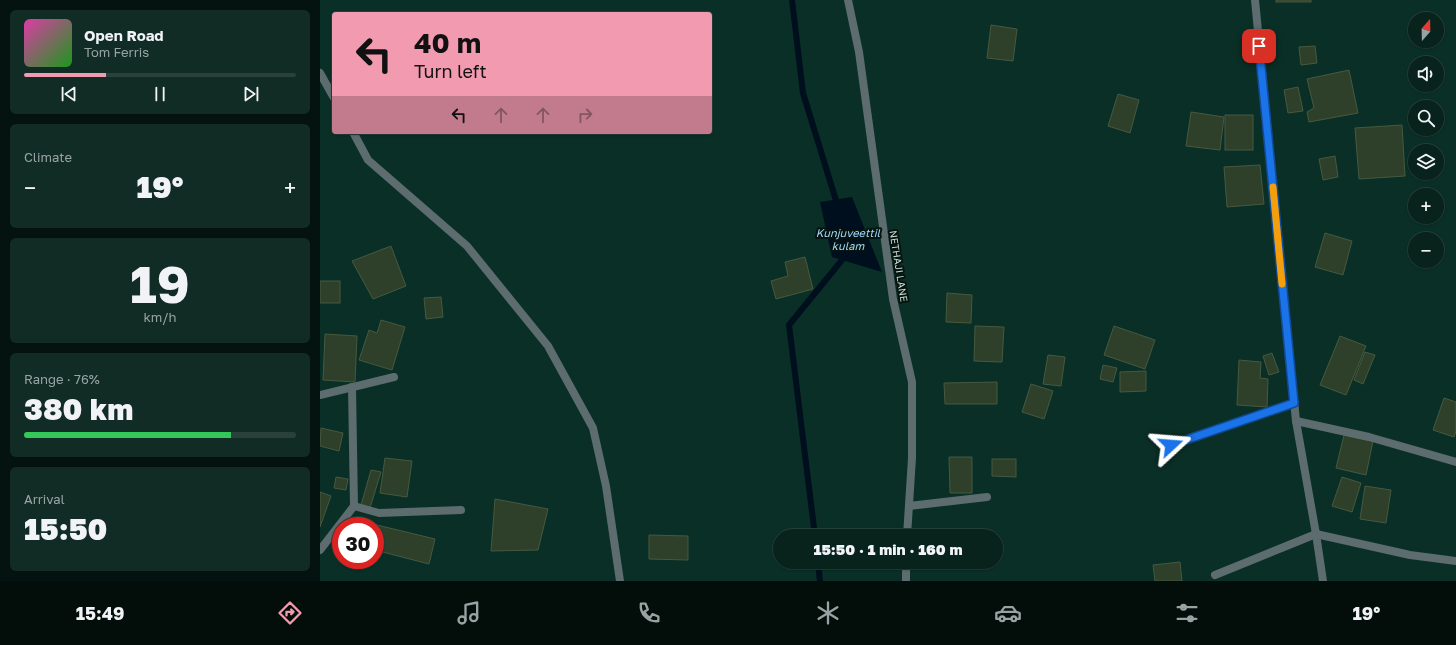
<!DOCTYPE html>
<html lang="en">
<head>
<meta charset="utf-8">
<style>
	:root { --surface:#08231c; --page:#112b25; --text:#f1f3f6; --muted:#98a4a3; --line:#29403b; --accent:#f29ab0 }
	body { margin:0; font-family:"Golos Text",sans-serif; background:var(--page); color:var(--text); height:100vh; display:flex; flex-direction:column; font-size:15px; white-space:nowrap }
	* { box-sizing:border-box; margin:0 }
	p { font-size:13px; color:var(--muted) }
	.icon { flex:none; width:22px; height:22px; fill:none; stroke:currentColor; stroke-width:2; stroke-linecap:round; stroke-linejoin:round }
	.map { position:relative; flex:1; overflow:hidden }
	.details { display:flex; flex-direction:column; gap:10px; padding:10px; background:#04130f; width:320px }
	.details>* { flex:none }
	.guide { position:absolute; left:12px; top:12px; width:380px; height:122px; border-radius:4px; box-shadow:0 1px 3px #0004,0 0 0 1px var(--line); background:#f29ab0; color:#111; overflow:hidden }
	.needle { width:26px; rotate:20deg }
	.buttons { position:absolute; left:1088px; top:12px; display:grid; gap:8px }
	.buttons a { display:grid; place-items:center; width:36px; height:36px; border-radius:50%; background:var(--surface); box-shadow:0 1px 3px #0004,0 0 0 1px var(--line); font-size:20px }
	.speed { position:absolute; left:12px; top:517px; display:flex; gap:8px; font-size:20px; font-weight:700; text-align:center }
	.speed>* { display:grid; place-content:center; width:52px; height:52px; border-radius:50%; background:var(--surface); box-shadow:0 1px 3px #0004,0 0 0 1px var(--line); line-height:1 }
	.speed .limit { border:6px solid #d22; background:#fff; color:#111 }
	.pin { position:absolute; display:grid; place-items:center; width:34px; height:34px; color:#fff; margin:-17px; border-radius:8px; box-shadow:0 2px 6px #0006 }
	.me { position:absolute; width:44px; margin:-22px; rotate:71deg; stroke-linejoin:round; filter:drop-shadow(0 0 3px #0008) }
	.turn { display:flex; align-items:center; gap:14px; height:84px; padding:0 16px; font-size:18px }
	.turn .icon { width:52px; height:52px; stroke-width:2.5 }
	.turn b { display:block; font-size:28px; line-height:34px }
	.lanes { display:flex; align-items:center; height:38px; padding:0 16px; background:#0003; justify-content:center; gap:20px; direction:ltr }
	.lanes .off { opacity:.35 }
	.big { font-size:30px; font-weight:800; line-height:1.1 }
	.details .card { flex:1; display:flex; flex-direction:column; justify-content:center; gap:6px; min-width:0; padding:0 14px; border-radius:6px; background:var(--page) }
	.details .dial { align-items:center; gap:0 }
	.dial b { font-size:52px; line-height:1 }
	.song { display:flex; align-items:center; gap:12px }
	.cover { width:48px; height:48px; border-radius:6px; background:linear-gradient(135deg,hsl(320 70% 55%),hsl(120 70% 35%)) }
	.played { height:4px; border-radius:2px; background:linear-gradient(90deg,var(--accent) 30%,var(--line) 30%) }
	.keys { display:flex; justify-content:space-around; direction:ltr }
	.heat { display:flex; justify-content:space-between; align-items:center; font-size:22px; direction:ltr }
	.charge { height:6px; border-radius:3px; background:linear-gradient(90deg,#34c759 76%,var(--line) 0) }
	.trip { position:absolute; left:453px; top:529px; width:230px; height:40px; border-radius:20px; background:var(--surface); box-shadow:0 1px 3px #0004,0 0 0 1px var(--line); font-weight:800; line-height:40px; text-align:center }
	.dock { display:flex; height:64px; justify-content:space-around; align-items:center; background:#030e0b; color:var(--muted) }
	.dock .icon { width:28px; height:28px }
	.dock .active { color:var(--accent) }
	.dock b { font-size:18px; color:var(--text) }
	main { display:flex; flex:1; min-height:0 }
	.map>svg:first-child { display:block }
</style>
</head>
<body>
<main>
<section class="details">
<div class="card">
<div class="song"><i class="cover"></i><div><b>Open Road</b><p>Tom Ferris</p></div></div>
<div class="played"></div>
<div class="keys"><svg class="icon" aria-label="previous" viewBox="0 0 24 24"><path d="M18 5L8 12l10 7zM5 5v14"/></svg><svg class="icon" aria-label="pause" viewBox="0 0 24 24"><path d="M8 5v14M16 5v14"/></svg><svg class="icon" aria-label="next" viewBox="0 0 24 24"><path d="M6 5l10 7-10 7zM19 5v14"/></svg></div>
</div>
<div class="card"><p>Climate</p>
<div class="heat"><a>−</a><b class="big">19°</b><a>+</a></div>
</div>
<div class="card dial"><b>19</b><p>km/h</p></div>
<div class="card"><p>Range · 76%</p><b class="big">380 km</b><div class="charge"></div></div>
<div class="card"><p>Arrival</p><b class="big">15:50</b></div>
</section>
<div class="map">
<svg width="1136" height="581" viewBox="0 0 1136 581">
	<rect width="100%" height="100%" fill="#0a2f26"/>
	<path fill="#000f1d" d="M532 197 562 272 512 257 500 202Z"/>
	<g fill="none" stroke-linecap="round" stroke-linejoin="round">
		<g stroke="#000f1d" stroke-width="6">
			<path d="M472 0 483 93 518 207"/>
			<path d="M495 536 469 325 522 260 523 253"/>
			<path d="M498 562 500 581"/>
		</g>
	</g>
	<g fill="#2e4029" stroke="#465941">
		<rect x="956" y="0" width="35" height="2"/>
		<path d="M671 25 697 29 693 61 667 58Z"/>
		<path d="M995 46 997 63 981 65 979 47Z"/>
		<path d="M1029 70 1038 113 989 122 987 112 994 108 987 79Z"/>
		<path d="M978 87 983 111 968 113 964 90Z"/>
		<path d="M798 94 819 100 810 133 788 126Z"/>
		<path d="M871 112 904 117 900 150 866 146Z"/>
		<rect x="905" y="115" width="28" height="35"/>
		<path d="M1082 125 1085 176 1039 179 1035 128Z"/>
		<path d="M1015 156 1018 177 1003 180 999 159Z"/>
		<path d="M940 165 944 204 907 207 904 167Z"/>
		<path d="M1005 233 1032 241 1023 275 995 267Z"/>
		<path d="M71 246 86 286 53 299 32 261Z"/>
		<path d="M485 257 493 289 456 299 451 281 468 276 465 262Z"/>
		<rect x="0" y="281" width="20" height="22"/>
		<path d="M627 293 652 295 651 323 626 322Z"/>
		<path d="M121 297 123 317 106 319 104 298Z"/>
		<path d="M61 320 85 327 72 370 39 360 49 330 57 333Z"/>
		<path d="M655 326 684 327 682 362 654 361Z"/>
		<path d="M794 326 835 340 825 369 784 355Z"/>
		<path d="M5 334 37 336 35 382 3 380Z"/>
		<path d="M1020 336 1046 346 1026 395 1000 385Z"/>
		<path d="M1045 352 1055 355 1043 384 1034 380Z"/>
		<path d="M952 353 959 372 949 375 943 356Z"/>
		<path d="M728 355 745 357 741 386 723 384Z"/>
		<path d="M919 360 941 362 940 378 948 379 947 407 917 405Z"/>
		<path d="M783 365 797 368 793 382 780 379Z"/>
		<path d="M826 371V391L800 392V372Z"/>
		<path d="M677 382V404H625L624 383Z"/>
		<path d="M711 384 733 391 724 419 702 412Z"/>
		<path d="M1124 398 1136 402V431L1134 437 1113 430Z"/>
		<path d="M1 428 23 433 19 451 0 446Z"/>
		<path d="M1024 435 1053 441 1046 475 1016 468Z"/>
		<path d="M629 457H652V493H630Z"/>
		<path d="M65 458 92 461 87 497 60 493Z"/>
		<path d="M672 459H696V477L672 476Z"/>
		<path d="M51 470 61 472 50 508 41 505Z"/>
		<path d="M16 477 28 479 26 490 14 488Z"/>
		<path d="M1022 477 1041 483 1032 512 1012 506Z"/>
		<path d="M1045 486 1071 490 1066 523 1040 519Z"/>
		<path d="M0 492 11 496 0 527Z"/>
		<path d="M175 499 228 509 218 550 171 551Z"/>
		<path d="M57 525 115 539 109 564 55 550V534Z"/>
		<path d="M329 535 368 536V560L329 559Z"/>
		<path d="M860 562 862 581H835L833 565Z"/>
	</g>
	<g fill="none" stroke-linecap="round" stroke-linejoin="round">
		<g stroke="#5c6c6f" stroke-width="8">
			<path d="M528 0 539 52 573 299 592 382V458L587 536"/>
			<path d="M935 0 976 421 996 534 1003 581"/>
			<path d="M0 73 14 98"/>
			<path d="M33 132 48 160 147 246 228 346 273 428 286 486 300 581"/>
			<path d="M0 395 74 377"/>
			<path d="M976 421 1049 437 1136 462"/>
			<path d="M851 445 974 403"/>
			<path d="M34 506 59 513 141 510"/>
			<path d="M589 506 667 497"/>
			<path d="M0 550 34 506 32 387"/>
			<path d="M586 562V581"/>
			<path d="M895 575 996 534 1090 555 1136 561"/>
		</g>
	</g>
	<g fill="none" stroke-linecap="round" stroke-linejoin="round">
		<g stroke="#114b97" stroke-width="10">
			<path id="route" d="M851 445 974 403 939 46"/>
		</g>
		<use href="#route" stroke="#1a73e8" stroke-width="7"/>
		<path stroke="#f59e0b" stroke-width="7" d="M953 187 962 284"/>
	</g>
	<g text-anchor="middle" stroke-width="4" stroke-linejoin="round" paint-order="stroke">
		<g font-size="10" fill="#cbded7" stroke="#061410">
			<text transform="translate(579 266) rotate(81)" y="4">NETHAJI LANE</text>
		</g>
		<g font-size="11" font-style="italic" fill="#a1d6fd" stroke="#061410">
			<text x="528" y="237">Kunjuveettil<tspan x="528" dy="13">kulam</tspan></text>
		</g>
	</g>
</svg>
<div class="buttons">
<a><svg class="needle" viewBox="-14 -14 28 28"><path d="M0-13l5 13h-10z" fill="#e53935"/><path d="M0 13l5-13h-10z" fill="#98a4a3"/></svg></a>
<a><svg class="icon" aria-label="sound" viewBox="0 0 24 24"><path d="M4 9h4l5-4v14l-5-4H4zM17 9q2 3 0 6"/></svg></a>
<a><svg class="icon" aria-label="search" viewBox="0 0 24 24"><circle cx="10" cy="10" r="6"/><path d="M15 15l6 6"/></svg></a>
<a><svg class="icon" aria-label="layers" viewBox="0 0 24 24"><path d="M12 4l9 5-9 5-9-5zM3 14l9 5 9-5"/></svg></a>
<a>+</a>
<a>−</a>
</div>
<div class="speed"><div class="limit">30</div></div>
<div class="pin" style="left:939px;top:46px;background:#d93025"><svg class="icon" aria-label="arrive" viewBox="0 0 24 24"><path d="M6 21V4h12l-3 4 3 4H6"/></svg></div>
<svg class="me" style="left:851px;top:445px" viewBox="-20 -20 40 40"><path d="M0-17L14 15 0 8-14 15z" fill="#1a73e8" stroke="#fff" stroke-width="4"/></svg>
<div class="trip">15:50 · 1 min · 160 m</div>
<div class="guide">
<div class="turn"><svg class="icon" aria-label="left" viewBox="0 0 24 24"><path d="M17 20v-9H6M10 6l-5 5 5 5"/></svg><div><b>40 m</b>Turn left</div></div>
<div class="lanes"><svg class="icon" aria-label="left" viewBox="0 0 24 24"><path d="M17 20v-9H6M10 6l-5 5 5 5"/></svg><svg class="icon off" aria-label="ahead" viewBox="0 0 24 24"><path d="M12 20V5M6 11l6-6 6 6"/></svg><svg class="icon off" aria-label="ahead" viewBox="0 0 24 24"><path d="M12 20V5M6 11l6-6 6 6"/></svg><svg class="icon off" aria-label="right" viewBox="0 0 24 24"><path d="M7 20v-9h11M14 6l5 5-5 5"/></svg></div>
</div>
</div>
</main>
<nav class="dock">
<b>15:49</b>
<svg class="icon active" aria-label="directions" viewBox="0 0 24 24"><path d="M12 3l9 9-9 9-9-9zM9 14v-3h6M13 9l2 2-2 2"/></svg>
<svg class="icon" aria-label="music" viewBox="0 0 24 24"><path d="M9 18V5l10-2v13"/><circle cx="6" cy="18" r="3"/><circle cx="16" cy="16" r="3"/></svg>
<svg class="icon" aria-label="phone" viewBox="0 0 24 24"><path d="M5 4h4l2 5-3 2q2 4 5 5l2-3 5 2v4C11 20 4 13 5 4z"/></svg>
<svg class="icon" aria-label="climate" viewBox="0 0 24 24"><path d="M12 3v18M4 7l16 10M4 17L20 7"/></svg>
<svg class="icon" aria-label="car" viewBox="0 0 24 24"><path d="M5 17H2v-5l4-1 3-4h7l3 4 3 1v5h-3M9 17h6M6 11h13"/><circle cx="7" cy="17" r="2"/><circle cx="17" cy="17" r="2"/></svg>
<svg class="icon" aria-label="filters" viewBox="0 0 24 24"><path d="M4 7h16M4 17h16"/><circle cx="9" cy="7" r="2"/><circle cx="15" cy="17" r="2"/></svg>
<b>19°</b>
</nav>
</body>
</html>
